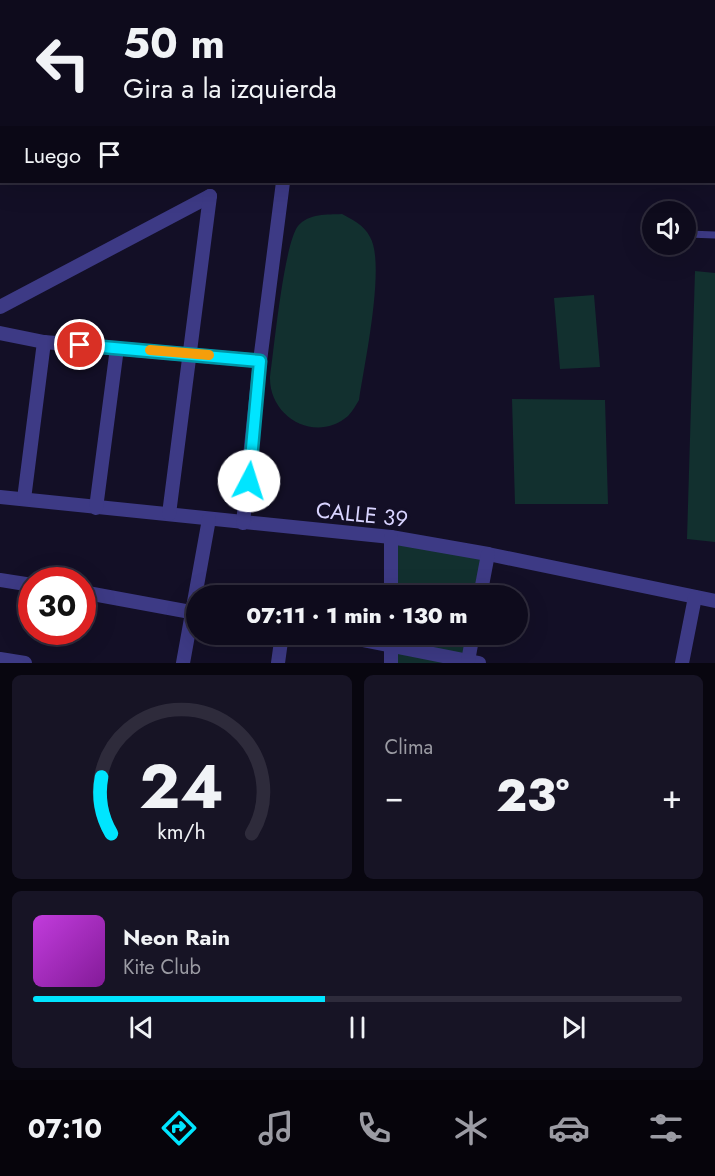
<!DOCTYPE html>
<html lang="es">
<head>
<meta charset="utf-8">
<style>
	:root { --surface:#0e0b1c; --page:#171425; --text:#f1f3f6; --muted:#9b9ba3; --line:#2e2b3b; --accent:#00e5ff }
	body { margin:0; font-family:Jost,sans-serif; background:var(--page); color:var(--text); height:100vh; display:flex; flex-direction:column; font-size:22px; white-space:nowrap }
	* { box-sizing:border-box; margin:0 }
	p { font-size:20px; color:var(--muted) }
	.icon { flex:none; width:33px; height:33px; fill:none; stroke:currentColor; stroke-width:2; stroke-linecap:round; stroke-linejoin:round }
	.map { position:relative; height:663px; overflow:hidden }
	.drawer { display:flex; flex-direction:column; gap:12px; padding:12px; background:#08060f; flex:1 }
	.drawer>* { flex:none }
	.top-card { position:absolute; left:0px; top:0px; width:716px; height:183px; box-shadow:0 6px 24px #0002,0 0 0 2px var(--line); background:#0e0b1c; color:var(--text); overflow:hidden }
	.buttons { position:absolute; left:642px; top:201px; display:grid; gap:12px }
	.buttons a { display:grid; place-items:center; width:54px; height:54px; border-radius:50%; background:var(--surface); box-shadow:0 6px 24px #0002,0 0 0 2px var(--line); font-size:30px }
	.speed { position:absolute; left:18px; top:567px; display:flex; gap:12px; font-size:30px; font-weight:700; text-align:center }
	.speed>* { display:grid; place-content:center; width:78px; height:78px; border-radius:50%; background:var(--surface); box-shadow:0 6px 24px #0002,0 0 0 2px var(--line); line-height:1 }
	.speed .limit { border:9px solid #d22; background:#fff; color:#111 }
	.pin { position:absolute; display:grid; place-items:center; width:51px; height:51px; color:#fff; margin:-26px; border:3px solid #fff; border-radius:50%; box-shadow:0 2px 6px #0007 }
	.me { position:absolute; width:66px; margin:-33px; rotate:5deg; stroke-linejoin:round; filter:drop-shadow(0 0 4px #0008) }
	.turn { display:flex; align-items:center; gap:21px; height:126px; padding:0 24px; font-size:27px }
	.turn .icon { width:78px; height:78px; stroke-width:2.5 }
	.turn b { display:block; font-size:42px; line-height:51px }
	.then { display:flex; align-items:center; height:57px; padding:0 24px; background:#0003; gap:12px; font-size:22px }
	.big { font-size:45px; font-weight:800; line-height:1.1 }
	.drawer .tile { flex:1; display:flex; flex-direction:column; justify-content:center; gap:9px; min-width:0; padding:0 21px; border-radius:9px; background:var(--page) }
	.drawer .dial { align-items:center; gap:0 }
	.dial svg { height:156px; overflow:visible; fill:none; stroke:var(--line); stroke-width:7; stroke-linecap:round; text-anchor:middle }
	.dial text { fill:var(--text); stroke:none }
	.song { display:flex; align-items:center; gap:18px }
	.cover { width:72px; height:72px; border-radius:9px; background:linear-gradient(135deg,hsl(290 70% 55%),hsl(290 70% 35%)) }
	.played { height:6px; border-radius:3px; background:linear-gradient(90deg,var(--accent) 45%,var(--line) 45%) }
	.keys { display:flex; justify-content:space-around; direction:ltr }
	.heat { display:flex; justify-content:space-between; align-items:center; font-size:33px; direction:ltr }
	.drawer .tiles { flex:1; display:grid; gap:12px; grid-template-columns:1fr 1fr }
	.tile:last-child { grid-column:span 2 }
	.trip { position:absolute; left:186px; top:585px; width:342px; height:60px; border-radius:30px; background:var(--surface); box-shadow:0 6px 24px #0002,0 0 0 2px var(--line); font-weight:800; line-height:60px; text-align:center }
	.tab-bar { display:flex; height:96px; justify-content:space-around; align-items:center; background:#06040b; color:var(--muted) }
	.tab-bar .icon { width:42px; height:42px }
	.tab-bar .active { color:var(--accent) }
	.tab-bar b { font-size:27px; color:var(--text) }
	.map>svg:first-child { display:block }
</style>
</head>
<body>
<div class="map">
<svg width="715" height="663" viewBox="0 0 715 663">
	<rect width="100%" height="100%" fill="#130f26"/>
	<g fill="#12302f">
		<path d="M531 0H715V87L714 2 529 1Z"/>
		<path d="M342 214C353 220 364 225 370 237 386 264 364 366 359 400 356 405 352 412 348 416 315 444 269 417 270 377 274 349 284 244 298 226 309 213 327 215 342 214Z"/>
		<path d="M695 271 715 273V542L687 539Z"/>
		<path d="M594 295 600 367 560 369 554 298Z"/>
		<path d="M512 399 605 400 608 504H515Z"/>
		<path d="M391 537 488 554 480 595 391 596Z"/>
		<path d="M391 635H473L468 663H391Z"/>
	</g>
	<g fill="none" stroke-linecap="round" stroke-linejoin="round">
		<path stroke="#3d3a85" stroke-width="7" d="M688 234 715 235"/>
		<g stroke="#3d3a85" stroke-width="14">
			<path d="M0 307 210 196"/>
			<path d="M0 333 44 342 260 361"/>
			<path d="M0 497 391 537 488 554 715 601"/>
			<path d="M24 499 44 342"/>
			<path d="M96 508 117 348"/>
			<path d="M169 514 210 196"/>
			<path d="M243 523 260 361 283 182"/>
			<path d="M0 580 32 585"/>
			<path d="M82 592 196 613"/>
			<path d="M391 596V537"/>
			<path d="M480 596 488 554"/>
			<path d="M332 634 479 663"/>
			<path d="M391 634V663"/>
			<path d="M0 659 25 663"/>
			<path d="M468 661 473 634"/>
			<path d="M183 663 209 519"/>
			<path d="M278 663 282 634"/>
			<path d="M682 663 695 597"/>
		</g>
	</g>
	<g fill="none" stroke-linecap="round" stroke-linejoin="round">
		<g stroke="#0095a6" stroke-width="15">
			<path id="route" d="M80 345 260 361 249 481"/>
		</g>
		<use href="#route" stroke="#00e5ff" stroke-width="10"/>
		<path stroke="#f59e0b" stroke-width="10" d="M150 350 209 355"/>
	</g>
	<g text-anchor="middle" stroke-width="6" stroke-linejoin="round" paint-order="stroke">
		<g font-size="22" fill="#d9d4ff" stroke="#130f26">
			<text transform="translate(362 514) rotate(6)" y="8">CALLE 39</text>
		</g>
	</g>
</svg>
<div class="buttons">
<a><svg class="icon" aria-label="sound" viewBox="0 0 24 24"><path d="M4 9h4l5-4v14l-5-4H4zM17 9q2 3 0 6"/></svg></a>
</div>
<div class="speed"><div class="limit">30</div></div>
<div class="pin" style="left:80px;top:345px;background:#d93025"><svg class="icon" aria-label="arrive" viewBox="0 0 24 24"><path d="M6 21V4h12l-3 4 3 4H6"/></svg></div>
<svg class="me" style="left:249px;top:481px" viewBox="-20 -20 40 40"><circle r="19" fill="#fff"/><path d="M0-13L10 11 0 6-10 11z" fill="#00e5ff"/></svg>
<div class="trip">07:11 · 1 min · 130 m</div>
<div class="top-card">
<div class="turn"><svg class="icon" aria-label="left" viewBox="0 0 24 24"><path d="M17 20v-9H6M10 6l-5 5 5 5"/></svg><div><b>50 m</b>Gira a la izquierda</div></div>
<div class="then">Luego<svg class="icon" aria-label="arrive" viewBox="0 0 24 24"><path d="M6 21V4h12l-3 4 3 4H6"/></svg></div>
</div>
</div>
<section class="drawer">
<div class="tiles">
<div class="tile dial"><svg viewBox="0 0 100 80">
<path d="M14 69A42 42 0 1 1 86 69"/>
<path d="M14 69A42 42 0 0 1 9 40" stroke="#00e5ff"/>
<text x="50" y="56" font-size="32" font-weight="700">24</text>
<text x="50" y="72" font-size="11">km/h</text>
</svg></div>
<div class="tile"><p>Clima</p>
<div class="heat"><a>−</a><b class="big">23°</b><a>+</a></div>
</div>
<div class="tile">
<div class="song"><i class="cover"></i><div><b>Neon Rain</b><p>Kite Club</p></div></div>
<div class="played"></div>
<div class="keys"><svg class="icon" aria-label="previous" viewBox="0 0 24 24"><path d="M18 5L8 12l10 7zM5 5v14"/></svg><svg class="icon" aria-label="pause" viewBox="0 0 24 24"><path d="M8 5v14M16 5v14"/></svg><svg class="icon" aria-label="next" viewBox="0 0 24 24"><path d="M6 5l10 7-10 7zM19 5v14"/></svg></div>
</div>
</div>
</section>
<nav class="tab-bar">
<b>07:10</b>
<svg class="icon active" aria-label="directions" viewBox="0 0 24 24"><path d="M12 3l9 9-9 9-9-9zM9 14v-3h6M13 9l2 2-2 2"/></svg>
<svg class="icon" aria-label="music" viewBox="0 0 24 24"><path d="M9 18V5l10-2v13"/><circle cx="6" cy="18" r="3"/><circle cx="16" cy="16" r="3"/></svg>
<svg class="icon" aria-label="phone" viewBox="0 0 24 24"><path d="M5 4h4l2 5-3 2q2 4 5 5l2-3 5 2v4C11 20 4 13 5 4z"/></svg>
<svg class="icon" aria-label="climate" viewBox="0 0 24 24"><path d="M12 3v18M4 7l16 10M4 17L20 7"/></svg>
<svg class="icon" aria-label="car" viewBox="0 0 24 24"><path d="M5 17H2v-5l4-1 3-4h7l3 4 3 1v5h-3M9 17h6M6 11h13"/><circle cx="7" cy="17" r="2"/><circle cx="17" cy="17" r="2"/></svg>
<svg class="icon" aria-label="filters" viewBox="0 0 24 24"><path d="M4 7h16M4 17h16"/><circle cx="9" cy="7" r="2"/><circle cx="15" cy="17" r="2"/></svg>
</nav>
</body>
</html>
